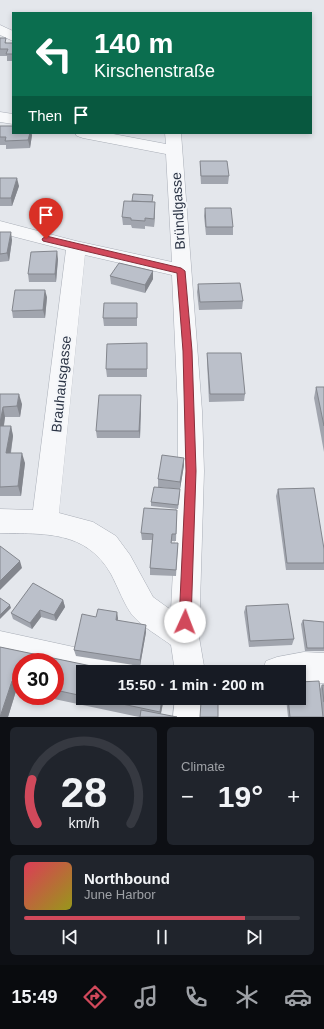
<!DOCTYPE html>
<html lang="en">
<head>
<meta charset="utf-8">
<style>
	:root { --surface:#171b24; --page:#20242c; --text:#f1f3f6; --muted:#9ea1a6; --line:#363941; --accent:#d1495b }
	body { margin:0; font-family:Helvetica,sans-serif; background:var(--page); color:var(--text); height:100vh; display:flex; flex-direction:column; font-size:15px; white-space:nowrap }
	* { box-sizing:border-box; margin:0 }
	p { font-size:13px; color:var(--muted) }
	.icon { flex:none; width:22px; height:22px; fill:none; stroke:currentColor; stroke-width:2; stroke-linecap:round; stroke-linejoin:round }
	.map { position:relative; height:717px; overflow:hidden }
	.details { display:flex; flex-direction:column; gap:10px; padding:10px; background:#0d0f14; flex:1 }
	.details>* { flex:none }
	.hud { position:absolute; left:12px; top:12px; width:300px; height:122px; border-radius:0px; box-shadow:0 2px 6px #0003; background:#0b6e4f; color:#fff; overflow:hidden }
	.speed { position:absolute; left:12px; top:653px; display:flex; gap:8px; font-size:20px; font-weight:700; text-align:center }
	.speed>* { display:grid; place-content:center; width:52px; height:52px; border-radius:50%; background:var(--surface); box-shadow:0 2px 6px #0003; line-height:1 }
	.speed .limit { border:6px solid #d22; background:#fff; color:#111 }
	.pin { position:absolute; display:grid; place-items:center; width:34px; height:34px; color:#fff; margin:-41px -17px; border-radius:50% 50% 50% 0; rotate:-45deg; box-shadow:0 0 4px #0007 }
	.pin .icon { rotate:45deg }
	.me { position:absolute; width:44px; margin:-22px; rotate:2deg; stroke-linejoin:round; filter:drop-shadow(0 0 3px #0008) }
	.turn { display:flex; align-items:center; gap:14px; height:84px; padding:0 16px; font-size:18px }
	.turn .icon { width:52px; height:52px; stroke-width:2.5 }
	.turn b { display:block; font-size:28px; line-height:34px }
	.then { display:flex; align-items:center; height:38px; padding:0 16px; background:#0003; gap:8px; font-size:15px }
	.big { font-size:30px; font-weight:700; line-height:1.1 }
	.details .tile { flex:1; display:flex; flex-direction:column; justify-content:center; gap:6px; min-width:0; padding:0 14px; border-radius:6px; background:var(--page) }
	.details .dial { align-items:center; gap:0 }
	.dial svg { height:104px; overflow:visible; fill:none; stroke:var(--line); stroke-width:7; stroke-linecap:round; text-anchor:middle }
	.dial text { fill:var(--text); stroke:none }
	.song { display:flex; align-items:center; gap:12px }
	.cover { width:48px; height:48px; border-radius:6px; background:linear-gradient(135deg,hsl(350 70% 55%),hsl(60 70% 35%)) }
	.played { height:4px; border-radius:2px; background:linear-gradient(90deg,var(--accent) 80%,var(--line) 80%) }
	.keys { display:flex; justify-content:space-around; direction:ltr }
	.heat { display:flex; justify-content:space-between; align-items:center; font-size:22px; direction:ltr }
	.details .tiles { flex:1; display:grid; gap:10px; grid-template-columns:1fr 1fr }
	.tile:last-child { grid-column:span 2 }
	.trip { position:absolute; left:76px; top:665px; width:230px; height:40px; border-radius:0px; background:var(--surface); box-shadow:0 2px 6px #0003; font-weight:700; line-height:40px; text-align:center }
	.dock { display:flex; height:64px; justify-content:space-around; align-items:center; background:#090b0e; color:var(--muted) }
	.dock .icon { width:28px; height:28px }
	.dock .active { color:var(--accent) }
	.dock b { font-size:18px; color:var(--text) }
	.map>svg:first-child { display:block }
</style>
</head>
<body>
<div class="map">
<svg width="324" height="717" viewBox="0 0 324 717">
	<rect width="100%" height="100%" fill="#e4e7ec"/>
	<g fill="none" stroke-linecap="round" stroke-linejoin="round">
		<g stroke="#a9aeb7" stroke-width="1">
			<g id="minor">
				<path d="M0 25 13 31V41L0 35Z"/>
				<path d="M0 112 13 114V124L0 122Z"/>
				<path d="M75 133H108L166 144 165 133H181L202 411 204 471 199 637 205 672H175L171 645C159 636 144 628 134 617 126 609 117 585 111 574 86 530 44 534 0 533V509L33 510 66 250 0 233V221L76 241 172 262 166 154 83 138 77 136ZM85 255 172 275 178 411V471L171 610 153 597 130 555 116 536 93 522 59 513Z"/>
				<path d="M0 631 120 657 131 661 135 672H83V679L55 673V662H21V666L0 661Z"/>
				<path d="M304 652 324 653V683H299V672H262L266 661 277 657Z"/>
				<path d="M175 698H207L205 717H173Z"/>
			</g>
		</g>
		<use href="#minor" fill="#f7f8fa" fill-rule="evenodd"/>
	</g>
	<g fill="#a1a5ae">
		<path d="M0 38 7 43H13V61H7V56H0Z"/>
		<path d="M0 126 13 133H31L32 135 30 148 6 149V145H0Z"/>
		<path d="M200 161 229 176 228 184H201L200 169Z"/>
		<path d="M0 178 19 186 12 206H0Z"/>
		<path d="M153 195 152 202 155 210 154 227 145 226V229L132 228 131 225H123L122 217 132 201Z"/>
		<path d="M205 208 233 227V235H206L204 216Z"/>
		<path d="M0 232 12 240 9 261 0 262Z"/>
		<path d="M58 259 56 282H29L28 274Z"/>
		<path d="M153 271V279L145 293 111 284 110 276Z"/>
		<path d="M198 284 243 301 242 309 199 310 197 292Z"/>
		<path d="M47 297 45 318H13L12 311Z"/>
		<path d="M137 303V326H104L103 318Z"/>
		<path d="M147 343V377H107L106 369Z"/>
		<path d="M207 353 245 394 244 401 209 402 207 361Z"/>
		<path d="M316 387H324V452L314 398Z"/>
		<path d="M0 394 22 404 20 417H5L4 426H11L13 436 11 453 25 463 21 496H0Z"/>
		<path d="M141 403 140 438H97L96 431Z"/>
		<path d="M184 458V465L180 489 158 487V479Z"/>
		<path d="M278 489 324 549V570H286L276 496Z"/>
		<path d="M180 493 178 509 151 506V502Z"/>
		<path d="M177 510 176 541H172L171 543H178L176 576 150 575V568L152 540H142L141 533Z"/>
		<path d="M63 600 65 607 56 621 41 617 32 629 13 619 11 613Z"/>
		<path d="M246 606 294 639 292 645 249 647 244 612Z"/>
		<path d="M96 617 118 618V621L146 632 140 666 76 656 74 650Z"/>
		<path d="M303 620 324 622V651H305L301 624Z"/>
		<path d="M0 647 120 672H83V698H164L161 714 177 717H139L40 696H55V662H21V692L16 691 8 717H0Z"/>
		<path d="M322 685H324V717H288L286 698H299L320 689Z"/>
	</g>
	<g fill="#83868d">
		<path d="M30 133H31L32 135 30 148 28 140Z"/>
		<path d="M17 178 19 186 12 206 11 198Z"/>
		<path d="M155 202V210L154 227V219Z"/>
		<path d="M11 232 12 240 9 261 7 253Z"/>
		<path d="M57 251 58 259 56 282 55 274Z"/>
		<path d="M153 271V279L145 293V285Z"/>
		<path d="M45 290 47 297 45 318 43 310Z"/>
		<path d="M19 394 22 404 20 417 17 406Z"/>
		<path d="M141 395V403L140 438 139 431Z"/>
		<path d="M3 407 5 417 2 437 0 429V423Z"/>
		<path d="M11 426 13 436 9 463 6 453Z"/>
		<path d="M22 453 25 463 21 496 18 486Z"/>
		<path d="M184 458V465L180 489V482Z"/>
		<path d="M20 561 22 568 0 590V581Z"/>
		<path d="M63 600 65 607 56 621 54 615Z"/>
		<path d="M10 605 11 608 0 619V615Z"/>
		<path d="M40 610 41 617 32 629 30 623Z"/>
		<path d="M117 612 118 618 116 627V620Z"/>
		<path d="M146 625V632L140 666V660Z"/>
		<path d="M12 681 16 691 8 717H0Z"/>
		<path d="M162 698H164L160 717V712Z"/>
	</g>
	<g fill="#bbc0ca" stroke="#83868d">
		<path d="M0 38H6L5 43H13V54H6L8 49H0Z"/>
		<path d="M0 126H13V133H30L28 140 5 141 6 137H0Z"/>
		<path d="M200 161H227L229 176H201Z"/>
		<path d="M0 178H17L11 198H0Z"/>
		<path d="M133 194 153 195 152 202 132 201Z"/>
		<path d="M124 201 155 202 154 219 145 218V221L131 220V218L122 217Z"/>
		<path d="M205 208H231L233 227H206Z"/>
		<path d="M0 232H11L7 253 0 254Z"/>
		<path d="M57 251 55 274H28L31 252Z"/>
		<path d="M119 263 153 271 145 285 110 276Z"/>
		<path d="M240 283 243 301 200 302 198 284Z"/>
		<path d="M15 290H45L43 310 12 311Z"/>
		<path d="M104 303H137V318H103Z"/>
		<path d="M147 343V369H106L107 344Z"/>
		<path d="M207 353H241L245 394H210Z"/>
		<path d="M316 387H324V426Z"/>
		<path d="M0 394H19L17 406 3 407 0 423Z"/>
		<path d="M99 395H141L139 431H96Z"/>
		<path d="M0 426H11L6 453H22L18 486 0 487Z"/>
		<path d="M162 455 184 458 180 482 158 479Z"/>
		<path d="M154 487 180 489 178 505 151 502Z"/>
		<path d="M314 488 324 549V563H287L278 489Z"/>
		<path d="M144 508 177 510 176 534H172L171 543H178L176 570 150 568 153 534 141 533Z"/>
		<path d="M0 546 20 561 0 581Z"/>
		<path d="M33 583 63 600 54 615 40 610 30 623 11 613Z"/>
		<path d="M0 598 10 605 0 615Z"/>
		<path d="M288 604 294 639 250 641 246 606Z"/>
		<path d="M98 609 117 612 116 620 146 625 140 660 74 650 82 614 96 617Z"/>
		<path d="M303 620 324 622V648H307Z"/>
		<path d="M0 647 120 672H83V696L55 690V662H21V683L12 681 0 717Z"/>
		<path d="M319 681 323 717H290L288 698H299V682Z"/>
		<path d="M322 685H324V702Z"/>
		<path d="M94 698H162L160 712Z"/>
		<path d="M201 702H218V717H200Z"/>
		<path d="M141 710 177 717H140Z"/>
	</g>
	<path fill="#d1495b" stroke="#882f3b" d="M46 236 181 268 185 271 192 351 196 471 191 622 189 626 185 628 181 626 179 622 186 471 183 351 177 273 43 241 42 239Z"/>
	<g text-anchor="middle" stroke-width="4" stroke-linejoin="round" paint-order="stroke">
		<g font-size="14" fill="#2b3445" stroke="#f4f6f9">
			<text transform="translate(178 211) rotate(-93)" y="5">Bründlgasse</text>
			<text transform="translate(61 384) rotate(-84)" y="5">Brauhausgasse</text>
		</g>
	</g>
</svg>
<div class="speed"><div class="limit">30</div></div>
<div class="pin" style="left:46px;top:239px;background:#d93025"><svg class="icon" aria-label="arrive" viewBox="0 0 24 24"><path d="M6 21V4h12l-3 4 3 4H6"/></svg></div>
<svg class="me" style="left:185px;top:622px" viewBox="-20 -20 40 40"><circle r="19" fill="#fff"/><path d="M0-13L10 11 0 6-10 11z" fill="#d1495b"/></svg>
<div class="trip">15:50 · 1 min · 200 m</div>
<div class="hud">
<div class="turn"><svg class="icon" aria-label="left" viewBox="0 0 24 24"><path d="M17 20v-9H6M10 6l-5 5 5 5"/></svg><div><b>140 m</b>Kirschenstraße</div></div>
<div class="then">Then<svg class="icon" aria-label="arrive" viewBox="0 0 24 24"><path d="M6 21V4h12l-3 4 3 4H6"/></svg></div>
</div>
</div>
<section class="details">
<div class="tiles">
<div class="tile dial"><svg viewBox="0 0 100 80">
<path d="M14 69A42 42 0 1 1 86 69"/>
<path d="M14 69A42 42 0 0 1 10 35" stroke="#d1495b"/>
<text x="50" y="56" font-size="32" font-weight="700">28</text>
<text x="50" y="72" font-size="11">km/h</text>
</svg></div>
<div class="tile"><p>Climate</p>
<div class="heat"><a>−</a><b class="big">19°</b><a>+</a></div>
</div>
<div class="tile">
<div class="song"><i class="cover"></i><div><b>Northbound</b><p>June Harbor</p></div></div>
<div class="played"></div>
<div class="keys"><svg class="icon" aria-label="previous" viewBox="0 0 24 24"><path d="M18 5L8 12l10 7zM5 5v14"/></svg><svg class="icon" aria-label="pause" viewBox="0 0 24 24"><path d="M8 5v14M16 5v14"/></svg><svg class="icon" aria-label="next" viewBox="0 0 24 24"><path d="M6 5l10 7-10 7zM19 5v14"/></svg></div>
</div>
</div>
</section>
<nav class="dock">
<b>15:49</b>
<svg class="icon active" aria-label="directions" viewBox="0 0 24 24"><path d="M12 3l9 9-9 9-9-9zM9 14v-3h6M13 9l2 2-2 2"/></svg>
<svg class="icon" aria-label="music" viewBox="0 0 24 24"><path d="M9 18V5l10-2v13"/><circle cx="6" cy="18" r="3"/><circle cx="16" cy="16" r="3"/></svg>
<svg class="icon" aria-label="phone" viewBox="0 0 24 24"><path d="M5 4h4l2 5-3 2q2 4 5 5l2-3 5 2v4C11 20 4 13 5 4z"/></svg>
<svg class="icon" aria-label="climate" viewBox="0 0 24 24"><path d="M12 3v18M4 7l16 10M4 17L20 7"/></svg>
<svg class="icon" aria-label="car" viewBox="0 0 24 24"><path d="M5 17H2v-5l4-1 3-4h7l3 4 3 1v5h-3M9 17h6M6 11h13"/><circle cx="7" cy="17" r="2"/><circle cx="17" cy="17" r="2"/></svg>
</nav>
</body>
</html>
